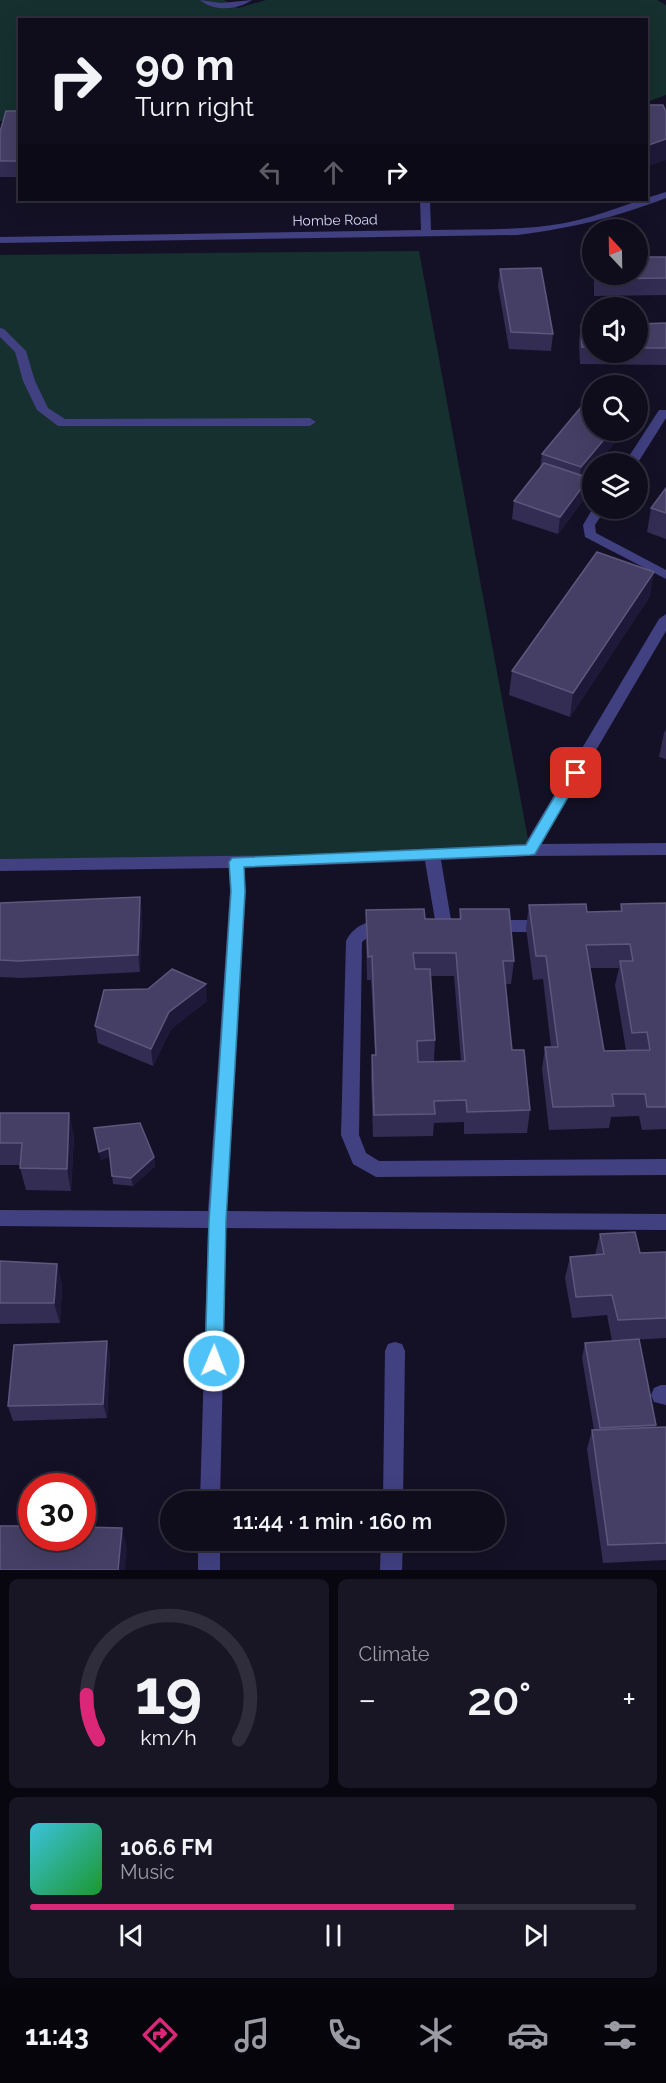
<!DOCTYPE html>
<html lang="en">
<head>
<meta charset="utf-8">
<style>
	:root { --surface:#0f0d1c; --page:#181625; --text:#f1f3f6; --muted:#9b9ca3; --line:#2f2d3b; --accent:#db2777 }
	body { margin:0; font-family:Raleway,sans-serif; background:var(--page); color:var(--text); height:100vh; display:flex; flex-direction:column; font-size:22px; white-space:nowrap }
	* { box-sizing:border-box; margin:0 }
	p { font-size:20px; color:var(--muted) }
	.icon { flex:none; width:33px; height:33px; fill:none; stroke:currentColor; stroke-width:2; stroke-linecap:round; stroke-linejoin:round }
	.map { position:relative; height:1570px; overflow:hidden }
	.panel { display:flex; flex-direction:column; gap:9px; padding:9px; background:#08070f; flex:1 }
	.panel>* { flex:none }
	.banner { position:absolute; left:18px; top:18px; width:630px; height:183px; border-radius:0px; box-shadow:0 6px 24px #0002,0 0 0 2px var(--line); background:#0f0d1c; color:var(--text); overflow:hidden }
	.needle { width:39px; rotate:338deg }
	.tools { position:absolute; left:582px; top:219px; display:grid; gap:12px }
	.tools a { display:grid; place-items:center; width:66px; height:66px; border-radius:50%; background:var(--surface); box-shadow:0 6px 24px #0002,0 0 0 2px var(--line); font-size:30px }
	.speed { position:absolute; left:18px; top:1473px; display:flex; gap:12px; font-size:30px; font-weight:700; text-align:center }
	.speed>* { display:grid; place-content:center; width:78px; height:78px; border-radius:50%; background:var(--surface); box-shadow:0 6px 24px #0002,0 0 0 2px var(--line); line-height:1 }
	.speed .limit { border:9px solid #d22; background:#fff; color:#111 }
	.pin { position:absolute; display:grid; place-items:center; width:51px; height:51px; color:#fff; margin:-26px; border-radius:12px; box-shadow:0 3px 9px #0006 }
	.me { position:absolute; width:66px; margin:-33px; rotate:1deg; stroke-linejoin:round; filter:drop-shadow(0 0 4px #0008) }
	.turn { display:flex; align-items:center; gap:21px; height:126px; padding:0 18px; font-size:27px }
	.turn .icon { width:78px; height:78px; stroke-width:2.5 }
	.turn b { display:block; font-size:42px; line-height:51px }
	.lanes { display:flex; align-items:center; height:57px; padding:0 18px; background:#0003; justify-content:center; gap:30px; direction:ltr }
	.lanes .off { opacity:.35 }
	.big { font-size:45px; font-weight:600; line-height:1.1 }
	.panel .widget { flex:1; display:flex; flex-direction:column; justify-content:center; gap:9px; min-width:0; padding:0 21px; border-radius:9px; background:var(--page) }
	.panel .dial { align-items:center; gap:0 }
	.dial svg { height:156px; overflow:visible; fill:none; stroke:var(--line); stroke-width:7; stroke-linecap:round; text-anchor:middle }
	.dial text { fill:var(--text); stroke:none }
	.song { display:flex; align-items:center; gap:18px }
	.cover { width:72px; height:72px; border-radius:9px; background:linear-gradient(135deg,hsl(190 70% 55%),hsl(130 70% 35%)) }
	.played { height:6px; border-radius:3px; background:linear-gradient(90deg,var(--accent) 70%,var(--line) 70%) }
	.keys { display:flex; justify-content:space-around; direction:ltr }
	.heat { display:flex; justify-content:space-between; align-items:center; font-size:33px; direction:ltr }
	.panel .tiles { flex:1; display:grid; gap:9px; grid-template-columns:1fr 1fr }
	.widget:last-child { grid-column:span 2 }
	.trip { position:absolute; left:160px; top:1491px; width:345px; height:60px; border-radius:30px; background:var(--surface); box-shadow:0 6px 24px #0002,0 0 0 2px var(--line); font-weight:600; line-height:60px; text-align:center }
	.dock { display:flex; height:96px; justify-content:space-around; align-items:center; background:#06050b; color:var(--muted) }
	.dock .icon { width:42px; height:42px }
	.dock .on { color:var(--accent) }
	.dock b { font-size:27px; color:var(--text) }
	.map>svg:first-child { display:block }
</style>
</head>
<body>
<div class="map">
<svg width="666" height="1570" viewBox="0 0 666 1570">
	<rect width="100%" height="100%" fill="#141126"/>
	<g fill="#15302e">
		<path d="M0 0H224L238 8 266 0H657L666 5V95L647 102 646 20H20L19 121H0Z"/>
		<path d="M419 251 530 850 0 861V255Z"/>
	</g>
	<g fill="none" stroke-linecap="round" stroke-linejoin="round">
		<g fill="#414081" fill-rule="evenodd">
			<path d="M200 0 221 3 252 0C238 10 214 12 200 0Z"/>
			<path d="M666 192V198C613 218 573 228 517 235L0 243V237L421 230 420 200H430L431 230C476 229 521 231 565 223 601 216 633 201 666 192Z"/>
			<path d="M0 328 4 329 26 351 35 381 48 408 65 419 310 418 316 422 310 426H58L37 410 23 381 15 352 0 337Z"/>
			<path d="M659 410H666V418L637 464H624Z"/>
			<path d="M593 508H606L595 525 596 533 666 570V579L585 537 583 525Z"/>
			<path d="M666 614V631L541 844 666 843V855L530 856 441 860 451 920 461 922 463 926 461 930 455 932 438 930 436 926 425 861 244 868 246 891 227 1211 666 1214V1230L226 1228 220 1502H200L208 1228 0 1226V1210L208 1211 230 891 229 868 0 871V859L289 855 525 844 659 619Z"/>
			<path d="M386 920 392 922 394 926 392 930 373 933 362 942 359 1135 366 1153 379 1161 666 1159V1175L376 1177 353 1164 341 1135 346 941C354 925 369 920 386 920Z"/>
			<path d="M491 920H545L551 922 553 926 551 930 545 932H491L485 930 483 926 485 922Z"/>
			<path d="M395 1342 402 1344 405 1351 403 1502H383L385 1351 388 1344Z"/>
			<path d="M661 1385H666V1405L654 1402 651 1395 654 1388Z"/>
			<rect x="198" y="1540" width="22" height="30"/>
			<path d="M381 1540H403L402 1570H380Z"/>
		</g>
	</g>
	<g fill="#332c53" fill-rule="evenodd">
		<path d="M20 111V177H0V132Z"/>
		<path d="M666 257V295L594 296V274H638Z"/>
		<path d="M500 269 553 334 551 351 509 349 498 286Z"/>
		<path d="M666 323V365L580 364 579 342 581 325H592V352H638V324Z"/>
		<path d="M592 430H620L619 437 597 464H592V468L586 477 589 478 587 495 558 534 512 519 514 501 540 469 542 454Z"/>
		<path d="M666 488V539L647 532 651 508Z"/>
		<path d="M650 596 570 717 509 695 512 671Z"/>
		<path d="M666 729V759L659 757 664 733Z"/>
		<path d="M140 897 142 915 140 972 22 978 0 977V903Z"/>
		<path d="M666 903V1129L642 1130 639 1116 611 1117 609 1128 549 1130 542 1069 545 1047H551L543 979 533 980 526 928 529 905 587 912 620 911 621 904ZM590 968H619L615 985 626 1050 604 1051Z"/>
		<path d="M460 909 514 961 511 984H506L512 1050 530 1110 527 1133 464 1134V1122L434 1123 433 1136 373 1137 371 1078 372 1055H375L371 980H367L366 933V910L425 919H459ZM431 976H454L461 1061H434L435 1040Z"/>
		<path d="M207 1001 171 1029 153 1066 98 1043 95 1026Z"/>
		<path d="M0 1113 74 1135 71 1191 26 1190 20 1168 21 1165H0Z"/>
		<path d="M94 1128 154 1157 155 1166 133 1186 113 1184 110 1157 101 1160Z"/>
		<path d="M600 1234 640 1253 666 1252V1338L612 1341 607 1315 572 1318 565 1278 570 1257 595 1255Z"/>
		<path d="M0 1261 57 1264 62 1286 60 1323 0 1324Z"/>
		<path d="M107 1341 110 1356 107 1418 13 1421 8 1406Z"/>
		<path d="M585 1343 656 1425 655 1428 666 1427V1560L603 1563 587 1449 592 1430H594L582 1358Z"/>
	</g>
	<g fill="#1f1939">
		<path d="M666 139V160L646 167V146Z"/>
		<path d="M612 430H620L619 437 597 464H592V468L579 485 581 467Z"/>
		<path d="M589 478 587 495 558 534 560 517Z"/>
		<path d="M654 572 650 596 570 717 573 693Z"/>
		<path d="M140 897 142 915 140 972 138 955Z"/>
		<path d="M206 984 207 1001 171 1029 153 1066 151 1049 169 1012Z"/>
		<path d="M69 1113 74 1135 71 1191 67 1169Z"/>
		<path d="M109 1148 111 1157 101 1160 99 1152Z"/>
		<path d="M154 1157 155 1166 133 1186 131 1178Z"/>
		<path d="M57 1264 62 1286 60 1323 54 1303Z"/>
		<path d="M107 1341 110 1356 107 1418 103 1404Z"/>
		<path d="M122 1528 127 1549 125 1570H118Z"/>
	</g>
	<g fill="#453f65" stroke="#5d577d" stroke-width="1.5" fill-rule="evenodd">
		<path d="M646 105H663L666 112V139L646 146Z"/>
		<path d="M6 111H20V161H0V132Z"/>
		<path d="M638 257H666V278L596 279V274H638Z"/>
		<path d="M541 268 553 334 511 332 500 269Z"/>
		<path d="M666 323V348H638V324Z"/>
		<path d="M581 325H592V347H582Z"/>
		<path d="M581 407 592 410V430H612L581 467 542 454Z"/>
		<path d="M544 463 589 478 560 517 514 501Z"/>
		<path d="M666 488V513L651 508Z"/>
		<path d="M597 552 654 572 573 693 512 671Z"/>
		<path d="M140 897 138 955 18 961 0 960V903Z"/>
		<path d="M666 903V1107H647L645 1094H612L614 1106 553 1107 545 1047H558L546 956H536L529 905 586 904 587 912 622 911 621 904ZM630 944 633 961H620L632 1033 647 1032 650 1050 604 1051 586 945Z"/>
		<path d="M424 909 425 919H461L460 909H509L514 961H503L512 1050H524L530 1110 467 1112 466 1100 434 1101 435 1114 374 1115 372 1055H376L372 956 368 957 366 910ZM413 953H456L465 1061 418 1062 417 1041 435 1040 430 969H415Z"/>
		<path d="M172 969 206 984 169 1012 151 1049 95 1026 104 990 148 989Z"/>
		<path d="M0 1113H69L67 1169 20 1168 22 1143H0Z"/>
		<path d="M140 1123 154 1157 131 1178 112 1176 109 1148 99 1152 94 1128Z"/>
		<path d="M635 1232 640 1253 666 1252V1318L618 1320 612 1295 576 1297 570 1257 604 1254 600 1234Z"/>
		<path d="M0 1261 57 1264 54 1303H0Z"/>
		<path d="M639 1339 656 1425 600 1428 585 1343Z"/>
		<path d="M107 1341 103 1404 8 1406 14 1345Z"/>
		<path d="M666 1427V1543L608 1545 592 1430Z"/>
		<path d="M0 1526H32V1538H82V1527L122 1528 118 1570H0Z"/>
	</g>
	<path fill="#4fc3f7" stroke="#337fa1" stroke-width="1.5" d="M576 768 582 773 535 854 530 855 244 867 245 891 226 1221 223 1361 220 1367 214 1370 207 1367 205 1361 209 1221 231 891 229 862 232 858 526 845 571 769Z"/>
	<g text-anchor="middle" stroke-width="6" stroke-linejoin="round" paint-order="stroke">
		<g font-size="14" fill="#dcd9fc" stroke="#141126">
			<text transform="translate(335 220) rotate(-1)" y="5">Hombe Road</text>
		</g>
	</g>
</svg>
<div class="tools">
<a><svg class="needle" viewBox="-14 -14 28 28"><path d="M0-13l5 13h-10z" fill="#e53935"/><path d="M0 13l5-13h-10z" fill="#9b9ca3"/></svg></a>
<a><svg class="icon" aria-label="sound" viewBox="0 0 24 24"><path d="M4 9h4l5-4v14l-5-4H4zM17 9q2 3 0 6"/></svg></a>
<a><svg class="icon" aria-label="search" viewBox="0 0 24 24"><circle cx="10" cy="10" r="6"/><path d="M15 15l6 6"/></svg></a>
<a><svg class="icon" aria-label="layers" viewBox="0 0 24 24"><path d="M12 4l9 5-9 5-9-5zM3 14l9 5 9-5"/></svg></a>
</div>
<div class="speed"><div class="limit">30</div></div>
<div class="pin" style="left:576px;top:773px;background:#d93025"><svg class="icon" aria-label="arrive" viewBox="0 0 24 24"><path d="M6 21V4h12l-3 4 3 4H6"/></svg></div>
<svg class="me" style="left:214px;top:1361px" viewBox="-20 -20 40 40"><circle r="17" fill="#4fc3f7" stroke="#fff" stroke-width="3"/><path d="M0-11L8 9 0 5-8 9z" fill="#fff"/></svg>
<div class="trip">11:44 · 1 min · 160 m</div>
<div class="banner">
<div class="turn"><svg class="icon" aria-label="right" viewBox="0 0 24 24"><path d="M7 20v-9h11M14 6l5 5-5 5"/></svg><div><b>90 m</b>Turn right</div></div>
<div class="lanes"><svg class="icon off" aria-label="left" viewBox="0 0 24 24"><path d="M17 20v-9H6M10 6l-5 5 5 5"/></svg><svg class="icon off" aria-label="ahead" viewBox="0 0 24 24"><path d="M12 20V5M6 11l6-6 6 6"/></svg><svg class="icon" aria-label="right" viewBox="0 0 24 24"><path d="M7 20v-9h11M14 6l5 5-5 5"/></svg></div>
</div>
</div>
<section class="panel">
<div class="tiles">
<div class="widget dial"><svg viewBox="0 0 100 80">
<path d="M14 69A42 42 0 1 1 86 69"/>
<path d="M14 69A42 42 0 0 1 8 46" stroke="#db2777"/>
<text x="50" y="56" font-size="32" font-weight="700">19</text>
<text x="50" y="72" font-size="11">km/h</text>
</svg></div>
<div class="widget"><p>Climate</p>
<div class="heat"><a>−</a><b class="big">20°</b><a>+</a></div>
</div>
<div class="widget">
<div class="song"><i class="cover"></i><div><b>106.6 FM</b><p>Music</p></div></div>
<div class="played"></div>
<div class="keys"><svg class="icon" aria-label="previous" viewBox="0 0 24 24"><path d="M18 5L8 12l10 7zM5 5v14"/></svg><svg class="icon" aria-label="pause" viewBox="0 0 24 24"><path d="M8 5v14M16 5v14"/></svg><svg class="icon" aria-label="next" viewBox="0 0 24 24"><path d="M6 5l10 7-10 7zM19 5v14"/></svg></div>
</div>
</div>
</section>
<nav class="dock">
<b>11:43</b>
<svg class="icon on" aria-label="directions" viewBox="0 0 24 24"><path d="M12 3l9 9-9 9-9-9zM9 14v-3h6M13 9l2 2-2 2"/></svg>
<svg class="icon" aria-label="music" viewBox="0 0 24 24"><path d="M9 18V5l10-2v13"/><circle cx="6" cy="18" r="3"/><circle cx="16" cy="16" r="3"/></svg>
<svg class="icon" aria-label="phone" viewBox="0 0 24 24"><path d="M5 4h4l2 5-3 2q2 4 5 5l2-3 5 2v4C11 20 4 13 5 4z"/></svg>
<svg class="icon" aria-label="climate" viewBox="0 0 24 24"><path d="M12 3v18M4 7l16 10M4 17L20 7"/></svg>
<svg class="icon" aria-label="car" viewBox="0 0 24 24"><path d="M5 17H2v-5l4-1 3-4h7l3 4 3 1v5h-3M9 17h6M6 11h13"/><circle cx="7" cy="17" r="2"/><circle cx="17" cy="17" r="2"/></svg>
<svg class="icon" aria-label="filters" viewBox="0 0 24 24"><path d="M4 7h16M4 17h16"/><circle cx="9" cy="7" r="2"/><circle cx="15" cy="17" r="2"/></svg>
</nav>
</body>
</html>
